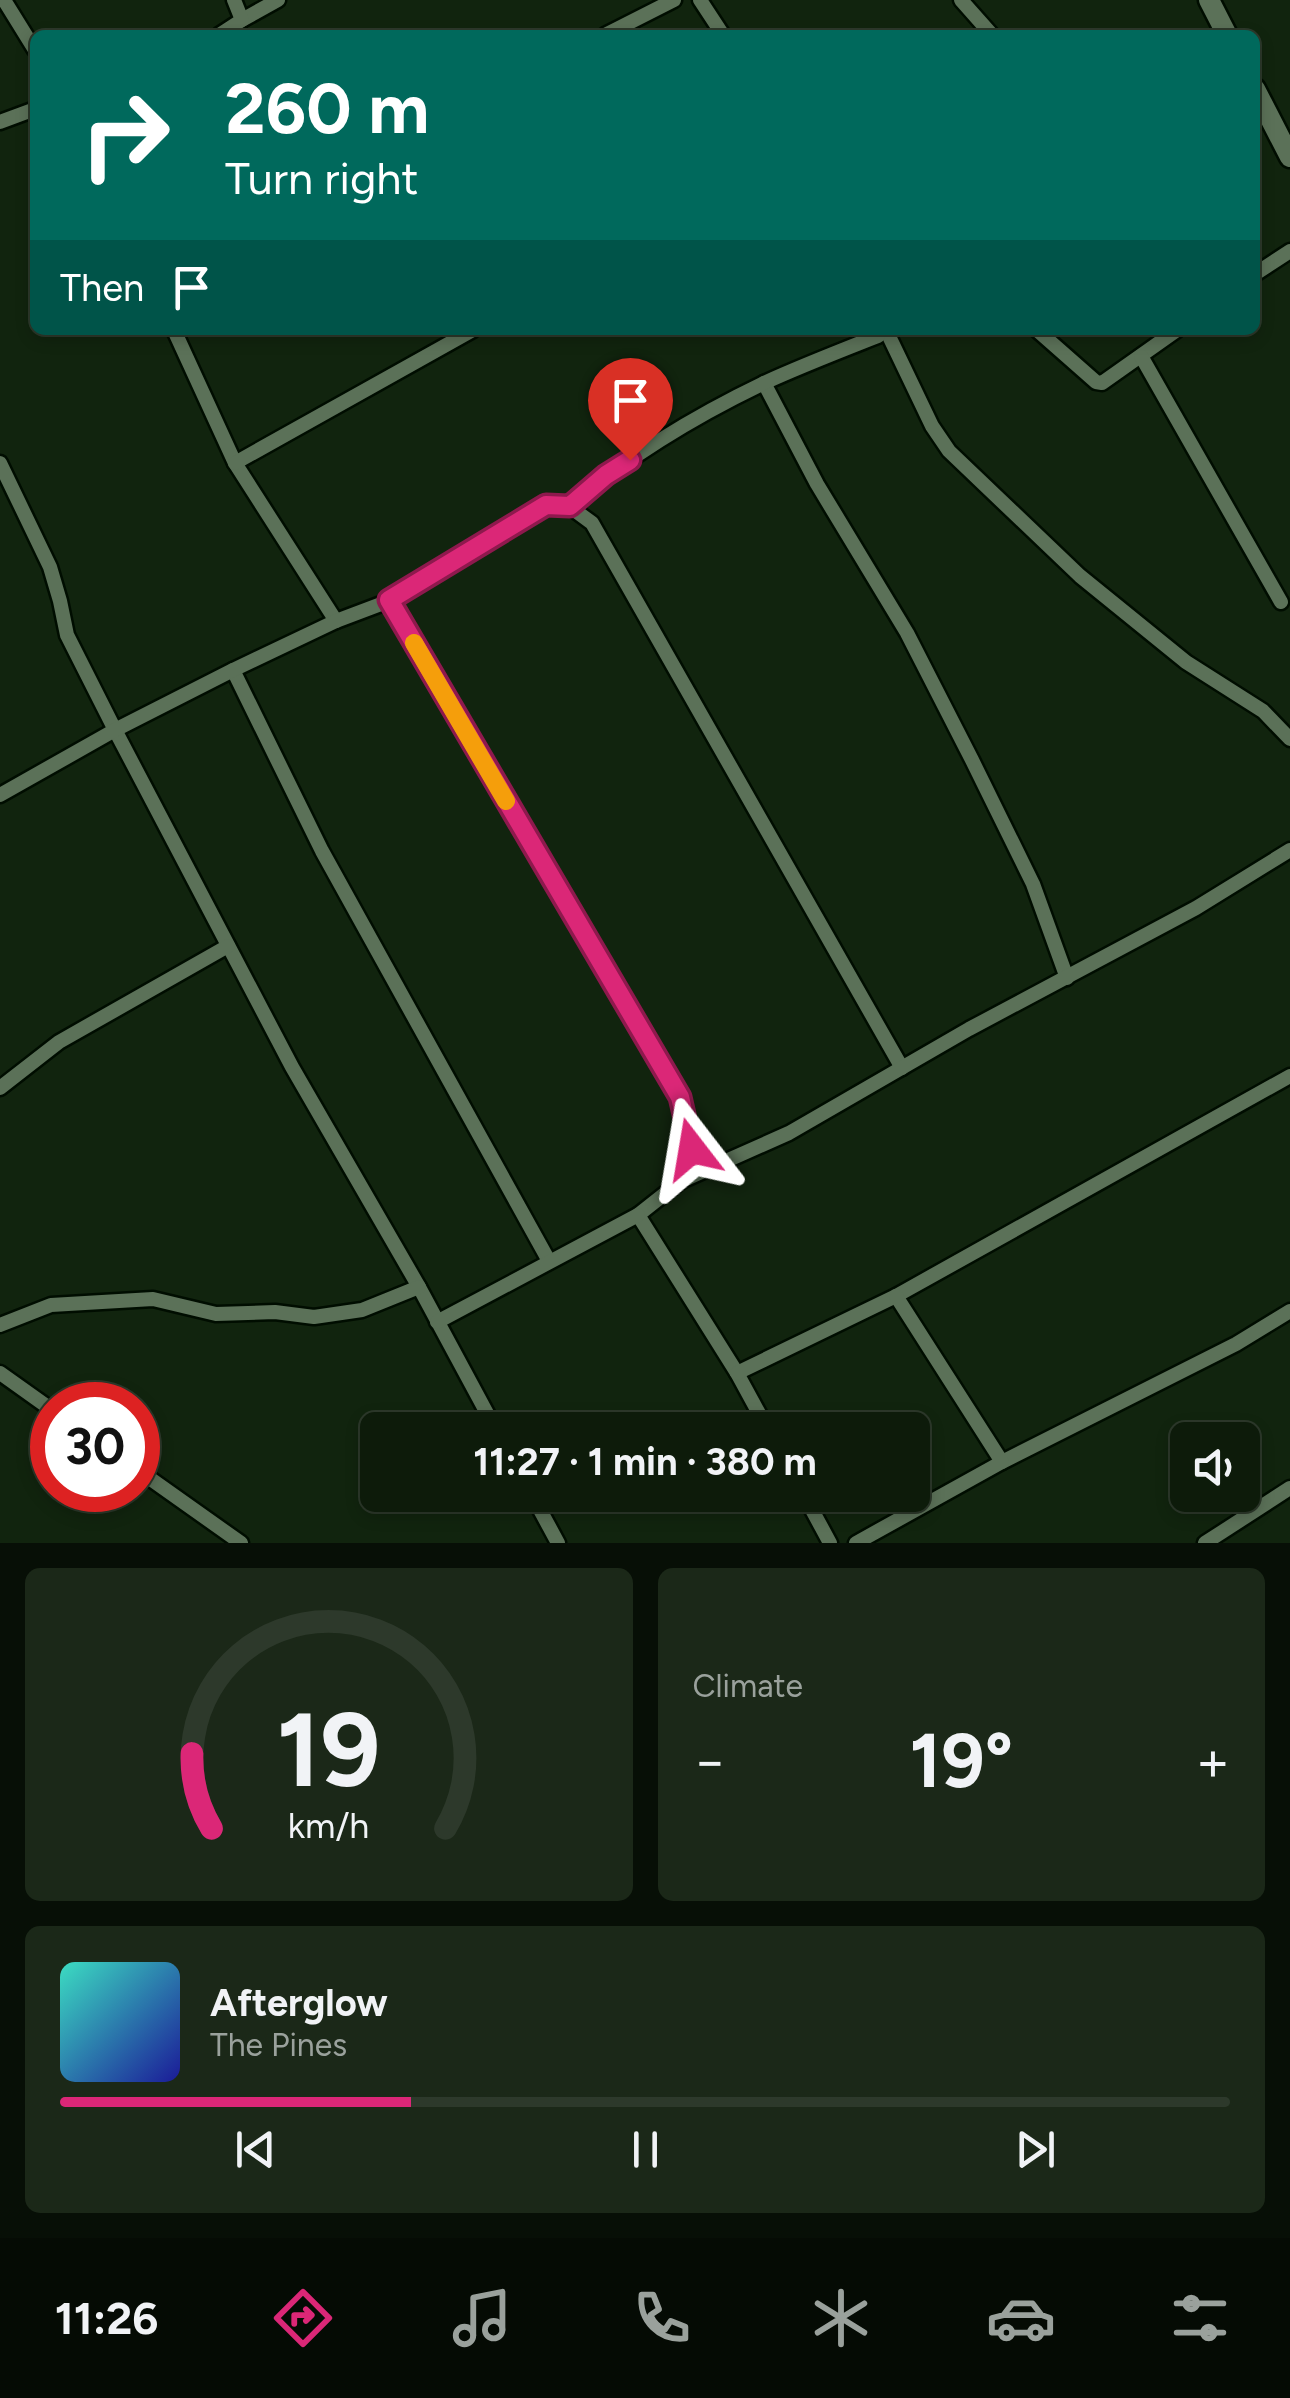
<!DOCTYPE html>
<html lang="en">
<head>
<meta charset="utf-8">
<style>
	:root { --surface:#0d1b0a; --page:#1b2818; --text:#f1f3f6; --muted:#9aa19c; --line:#2d392b; --accent:#db2777 }
	body { margin:0; font-family:Figtree,sans-serif; background:var(--page); color:var(--text); height:100vh; display:flex; flex-direction:column; font-size:38px; white-space:nowrap }
	* { box-sizing:border-box; margin:0 }
	p { font-size:32px; color:var(--muted) }
	.icon { flex:none; width:55px; height:55px; fill:none; stroke:currentColor; stroke-width:2; stroke-linecap:round; stroke-linejoin:round }
	.map { position:relative; height:1543px; overflow:hidden }
	.panel { display:flex; flex-direction:column; gap:25px; padding:25px; background:#070f06; flex:1 }
	.panel>* { flex:none }
	.hud { position:absolute; left:30px; top:30px; width:1230px; height:305px; border-radius:15px; box-shadow:0 5px 15px #0003,0 0 0 2px var(--line); background:#00695c; color:#fff; overflow:hidden }
	.buttons { position:absolute; left:1170px; top:1422px; display:grid; gap:20px }
	.buttons a { display:grid; place-items:center; width:90px; height:90px; border-radius:15px; background:var(--surface); box-shadow:0 5px 15px #0003,0 0 0 2px var(--line); font-size:50px }
	.speed { position:absolute; left:30px; top:1382px; display:flex; gap:20px; font-size:50px; font-weight:700; text-align:center }
	.speed>* { display:grid; place-content:center; width:130px; height:130px; border-radius:50%; background:var(--surface); box-shadow:0 5px 15px #0003,0 0 0 2px var(--line); line-height:1 }
	.speed .limit { border:15px solid #d22; background:#fff; color:#111 }
	.pin { position:absolute; display:grid; place-items:center; width:85px; height:85px; color:#fff; margin:-102px -42px; border-radius:50% 50% 50% 0; rotate:-45deg; box-shadow:0 0 10px #0007 }
	.pin .icon { rotate:45deg }
	.me { position:absolute; width:110px; margin:-55px; rotate:346deg; stroke-linejoin:round; filter:drop-shadow(0 0 8px #0008) }
	.turn { display:flex; align-items:center; gap:35px; height:210px; padding:0 30px; font-size:45px }
	.turn .icon { width:130px; height:130px; stroke-width:2.5 }
	.turn b { display:block; font-size:70px; line-height:85px }
	.then { display:flex; align-items:center; height:95px; padding:0 30px; background:#0003; gap:20px; font-size:38px }
	.big { font-size:75px; font-weight:700; line-height:1.1 }
	.panel .tile { flex:1; display:flex; flex-direction:column; justify-content:center; gap:15px; min-width:0; padding:0 35px; border-radius:15px; background:var(--page) }
	.panel .dial { align-items:center; gap:0 }
	.dial svg { height:260px; overflow:visible; fill:none; stroke:var(--line); stroke-width:7; stroke-linecap:round; text-anchor:middle }
	.dial text { fill:var(--text); stroke:none }
	.song { display:flex; align-items:center; gap:30px }
	.cover { width:120px; height:120px; border-radius:15px; background:linear-gradient(135deg,hsl(170 70% 55%),hsl(240 70% 35%)) }
	.played { height:10px; border-radius:5px; background:linear-gradient(90deg,var(--accent) 30%,var(--line) 30%) }
	.keys { display:flex; justify-content:space-around; direction:ltr }
	.heat { display:flex; justify-content:space-between; align-items:center; font-size:55px; direction:ltr }
	.panel .tiles { flex:1; display:grid; gap:25px; grid-template-columns:1fr 1fr }
	.tile:last-child { grid-column:span 2 }
	.trip { position:absolute; left:360px; top:1412px; width:570px; height:100px; border-radius:15px; background:var(--surface); box-shadow:0 5px 15px #0003,0 0 0 2px var(--line); font-weight:700; line-height:100px; text-align:center }
	.dock { display:flex; height:160px; justify-content:space-around; align-items:center; background:#050b04; color:var(--muted) }
	.dock .icon { width:70px; height:70px }
	.dock .active { color:var(--accent) }
	.dock b { font-size:45px; color:var(--text) }
	.map>svg:first-child { display:block }
</style>
</head>
<body>
<div class="map">
<svg width="1290" height="1543" viewBox="0 0 1290 1543">
	<rect width="100%" height="100%" fill="#11240e"/>
	<g fill="none" stroke-linecap="round" stroke-linejoin="round">
		<g stroke="#000d00" stroke-width="19">
			<g id="street">
				<path d="M4 0 35 50"/>
				<path d="M700 0 723 35"/>
				<path d="M961 0 992 35"/>
				<path d="M242 20 278 0"/>
				<path d="M219 35 242 20 234 0"/>
				<path d="M605 35 674 0"/>
				<path d="M0 122 35 109"/>
				<path d="M1255 274 1290 251"/>
				<path d="M174 330 235 463 336 621"/>
				<path d="M868 330V334L887 332 932 426 949 451 1080 576 1186 662 1263 711 1290 739"/>
				<path d="M1037 330 1096 382 1102 383 1177 330"/>
				<path d="M1141 356 1281 602"/>
				<path d="M764 383 817 484 907 633 972 760 1033 884 1067 978"/>
				<path d="M0 463 50 567 60 601 67 635 115 730 292 1067 419 1287 496 1430"/>
				<path d="M235 463 473 330"/>
				<path d="M569 506C628 457 695 416 764 383 801 366 840 351 878 336"/>
				<path d="M389 601 680 1097 692 1149 681 1181 638 1215 737 1373 768 1430"/>
				<path d="M233 670 322 851 549 1261"/>
				<path d="M0 795 115 730 233 670 336 621 389 601 546 505 569 506 592 523 902 1068"/>
				<path d="M0 1088 59 1042 228 946"/>
				<path d="M681 1181 789 1133 969 1029 1196 908 1290 850"/>
				<path d="M437 1322 638 1215"/>
				<path d="M0 1325 51 1305 153 1299 216 1314 275 1312 314 1317 362 1310 419 1287"/>
				<path d="M0 1373 52 1410"/>
				<path d="M737 1373 896 1296 1290 1076"/>
				<path d="M1002 1462 1236 1344 1290 1311"/>
				<path d="M138 1470 241 1543"/>
				<path d="M532 1495 558 1543"/>
				<path d="M804 1495 830 1543"/>
				<path d="M856 1543 1002 1462 896 1296"/>
				<path d="M1205 1543 1290 1488"/>
			</g>
		</g>
		<g stroke="#000d00" stroke-width="25">
			<g id="secondary">
				<path d="M1209 0 1227 35"/>
				<path d="M1255 89 1290 157"/>
			</g>
		</g>
		<use href="#street" stroke="#5b7158" stroke-width="14"/>
		<use href="#secondary" stroke="#5b7158" stroke-width="20"/>
	</g>
	<g fill="none" stroke-linecap="round" stroke-linejoin="round">
		<g stroke="#8e194d" stroke-width="25">
			<path id="route" d="M630 460 606 475 570 506 546 505 389 600 680 1097 692 1149"/>
		</g>
		<use href="#route" stroke="#db2777" stroke-width="18"/>
		<path stroke="#f59e0b" stroke-width="18" d="M414 643 506 801"/>
	</g>
</svg>
<div class="buttons">
<a><svg class="icon" aria-label="sound" viewBox="0 0 24 24"><path d="M4 9h4l5-4v14l-5-4H4zM17 9q2 3 0 6"/></svg></a>
</div>
<div class="speed"><div class="limit">30</div></div>
<div class="pin" style="left:630px;top:460px;background:#d93025"><svg class="icon" aria-label="arrive" viewBox="0 0 24 24"><path d="M6 21V4h12l-3 4 3 4H6"/></svg></div>
<svg class="me" style="left:692px;top:1149px" viewBox="-20 -20 40 40"><path d="M0-17L14 15 0 8-14 15z" fill="#db2777" stroke="#fff" stroke-width="4"/></svg>
<div class="trip">11:27 · 1 min · 380 m</div>
<div class="hud">
<div class="turn"><svg class="icon" aria-label="right" viewBox="0 0 24 24"><path d="M7 20v-9h11M14 6l5 5-5 5"/></svg><div><b>260 m</b>Turn right</div></div>
<div class="then">Then<svg class="icon" aria-label="arrive" viewBox="0 0 24 24"><path d="M6 21V4h12l-3 4 3 4H6"/></svg></div>
</div>
</div>
<section class="panel">
<div class="tiles">
<div class="tile dial"><svg viewBox="0 0 100 80">
<path d="M14 69A42 42 0 1 1 86 69"/>
<path d="M14 69A42 42 0 0 1 8 46" stroke="#db2777"/>
<text x="50" y="56" font-size="32" font-weight="700">19</text>
<text x="50" y="72" font-size="11">km/h</text>
</svg></div>
<div class="tile"><p>Climate</p>
<div class="heat"><a>−</a><b class="big">19°</b><a>+</a></div>
</div>
<div class="tile">
<div class="song"><i class="cover"></i><div><b>Afterglow</b><p>The Pines</p></div></div>
<div class="played"></div>
<div class="keys"><svg class="icon" aria-label="previous" viewBox="0 0 24 24"><path d="M18 5L8 12l10 7zM5 5v14"/></svg><svg class="icon" aria-label="pause" viewBox="0 0 24 24"><path d="M8 5v14M16 5v14"/></svg><svg class="icon" aria-label="next" viewBox="0 0 24 24"><path d="M6 5l10 7-10 7zM19 5v14"/></svg></div>
</div>
</div>
</section>
<nav class="dock">
<b>11:26</b>
<svg class="icon active" aria-label="directions" viewBox="0 0 24 24"><path d="M12 3l9 9-9 9-9-9zM9 14v-3h6M13 9l2 2-2 2"/></svg>
<svg class="icon" aria-label="music" viewBox="0 0 24 24"><path d="M9 18V5l10-2v13"/><circle cx="6" cy="18" r="3"/><circle cx="16" cy="16" r="3"/></svg>
<svg class="icon" aria-label="phone" viewBox="0 0 24 24"><path d="M5 4h4l2 5-3 2q2 4 5 5l2-3 5 2v4C11 20 4 13 5 4z"/></svg>
<svg class="icon" aria-label="climate" viewBox="0 0 24 24"><path d="M12 3v18M4 7l16 10M4 17L20 7"/></svg>
<svg class="icon" aria-label="car" viewBox="0 0 24 24"><path d="M5 17H2v-5l4-1 3-4h7l3 4 3 1v5h-3M9 17h6M6 11h13"/><circle cx="7" cy="17" r="2"/><circle cx="17" cy="17" r="2"/></svg>
<svg class="icon" aria-label="filters" viewBox="0 0 24 24"><path d="M4 7h16M4 17h16"/><circle cx="9" cy="7" r="2"/><circle cx="15" cy="17" r="2"/></svg>
</nav>
</body>
</html>
